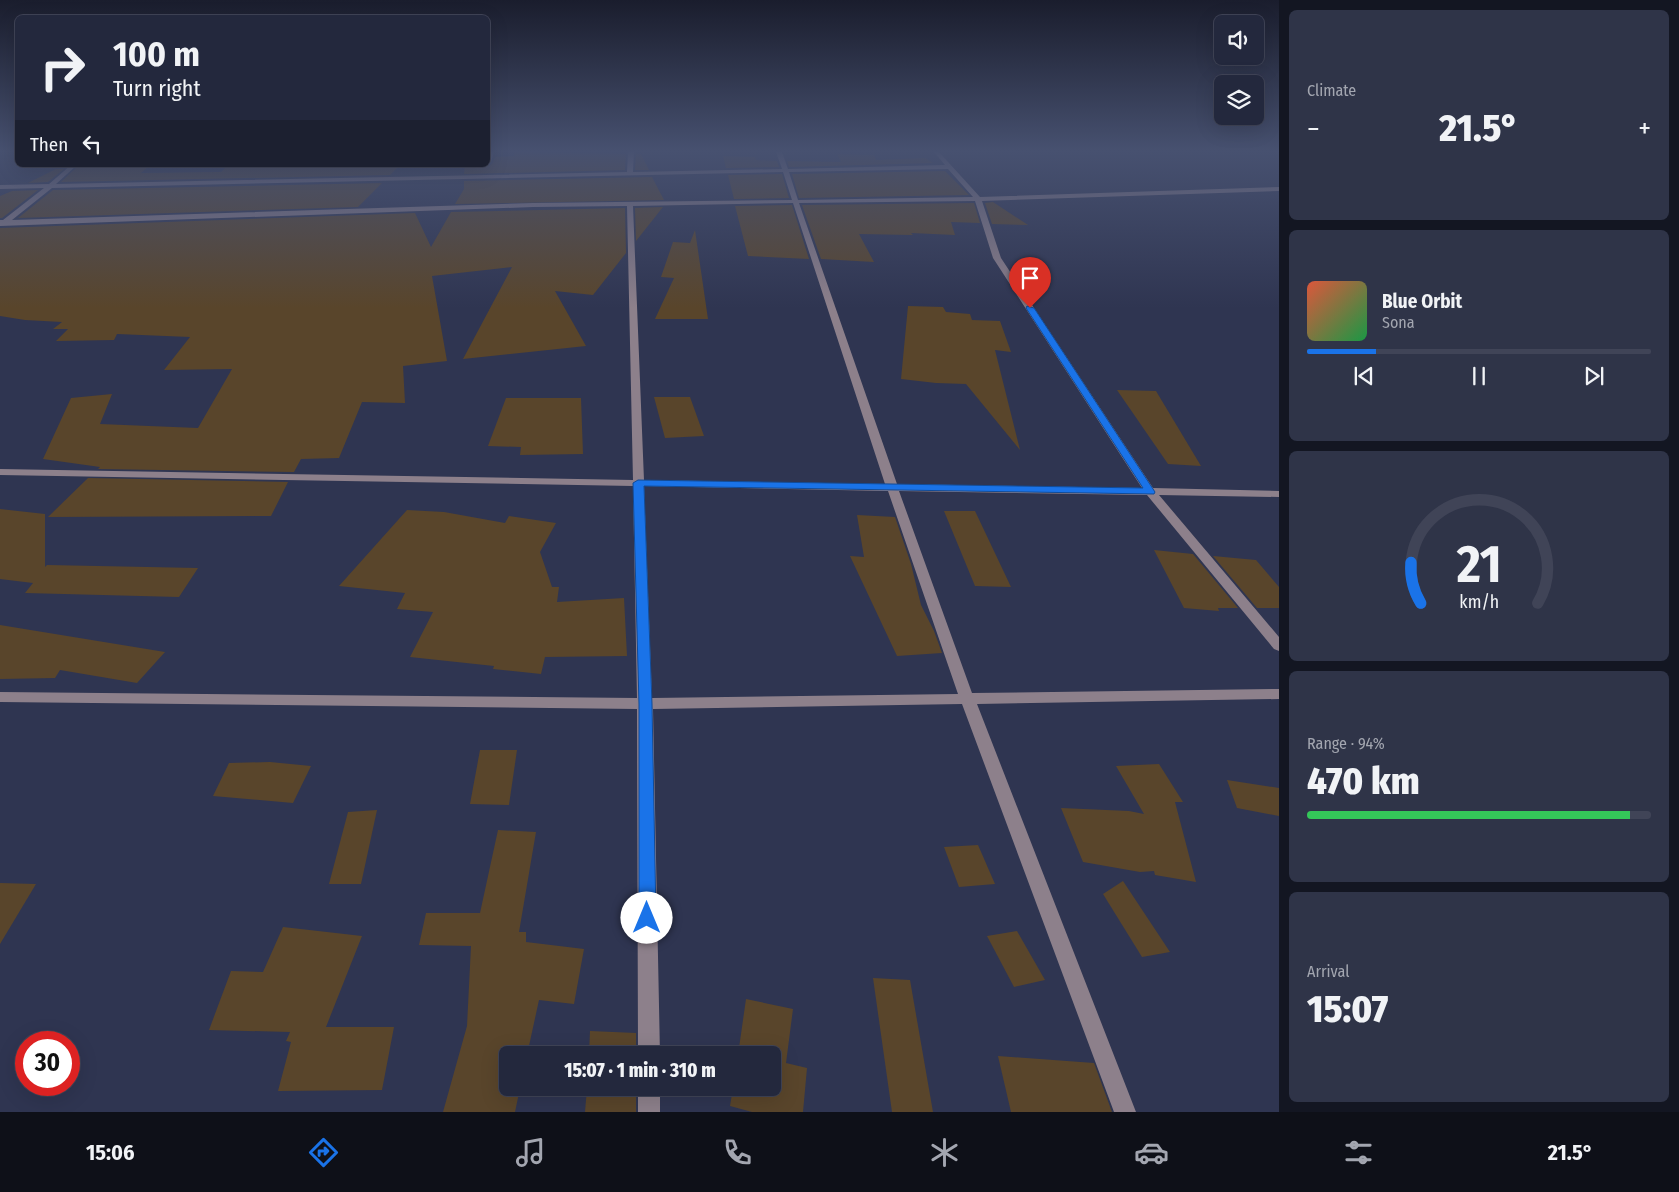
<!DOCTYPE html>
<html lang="en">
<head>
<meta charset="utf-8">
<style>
	:root { --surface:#23283d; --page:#2f3448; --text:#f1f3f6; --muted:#a3a6b0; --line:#404457; --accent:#1a73e8 }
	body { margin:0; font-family:"Fira Sans Condensed",sans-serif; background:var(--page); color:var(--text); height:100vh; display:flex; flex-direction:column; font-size:19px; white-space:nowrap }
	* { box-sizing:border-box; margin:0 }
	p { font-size:16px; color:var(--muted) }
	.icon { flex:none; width:28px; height:28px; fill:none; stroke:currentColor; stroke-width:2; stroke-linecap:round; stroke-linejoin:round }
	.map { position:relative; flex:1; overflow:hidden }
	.panel { display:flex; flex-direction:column; gap:10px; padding:10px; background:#131622; width:400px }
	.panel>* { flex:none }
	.guide { position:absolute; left:15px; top:15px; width:475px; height:152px; border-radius:8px; box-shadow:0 5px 20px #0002,0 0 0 1px var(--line); background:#23283d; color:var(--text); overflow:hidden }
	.tools { position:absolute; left:1214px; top:15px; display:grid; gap:10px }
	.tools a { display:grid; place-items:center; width:50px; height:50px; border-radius:8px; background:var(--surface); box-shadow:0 5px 20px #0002,0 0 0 1px var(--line); font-size:25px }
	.speed { position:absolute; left:15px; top:1031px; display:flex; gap:10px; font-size:25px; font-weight:700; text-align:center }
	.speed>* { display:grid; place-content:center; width:65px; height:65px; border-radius:50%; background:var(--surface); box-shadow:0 5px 20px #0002,0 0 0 1px var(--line); line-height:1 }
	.speed .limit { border:8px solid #d22; background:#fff; color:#111 }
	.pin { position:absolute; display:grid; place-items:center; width:42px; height:42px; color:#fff; margin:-51px -21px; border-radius:50% 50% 50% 0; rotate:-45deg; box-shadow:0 0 5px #0007 }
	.pin .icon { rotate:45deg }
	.me { position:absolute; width:55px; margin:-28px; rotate:0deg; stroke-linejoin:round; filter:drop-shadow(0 0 4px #0008) }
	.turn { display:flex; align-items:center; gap:18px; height:105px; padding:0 15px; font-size:22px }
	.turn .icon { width:65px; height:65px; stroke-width:2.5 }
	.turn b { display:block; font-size:35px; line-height:42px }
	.then { display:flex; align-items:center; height:48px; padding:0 15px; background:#0003; gap:10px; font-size:19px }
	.big { font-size:38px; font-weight:800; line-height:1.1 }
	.panel .card { flex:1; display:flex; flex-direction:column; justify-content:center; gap:8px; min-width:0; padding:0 18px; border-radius:8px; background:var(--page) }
	.panel .dial { align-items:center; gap:0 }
	.dial svg { height:130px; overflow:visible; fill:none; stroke:var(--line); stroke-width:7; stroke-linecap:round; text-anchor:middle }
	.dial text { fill:var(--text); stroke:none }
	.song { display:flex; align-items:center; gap:15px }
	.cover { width:60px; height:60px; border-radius:8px; background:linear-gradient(135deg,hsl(10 70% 55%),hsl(140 70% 35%)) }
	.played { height:5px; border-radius:2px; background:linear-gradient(90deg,var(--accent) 20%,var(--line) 20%) }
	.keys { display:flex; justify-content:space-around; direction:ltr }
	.heat { display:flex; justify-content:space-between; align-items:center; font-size:28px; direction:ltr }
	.charge { height:8px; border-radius:4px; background:linear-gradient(90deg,#34c759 94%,var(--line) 0) }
	.trip { position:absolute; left:499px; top:1046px; width:282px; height:50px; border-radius:8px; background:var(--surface); box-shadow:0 5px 20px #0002,0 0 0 1px var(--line); font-weight:800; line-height:50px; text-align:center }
	.tab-bar { display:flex; height:80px; justify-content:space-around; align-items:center; background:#0e1018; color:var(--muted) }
	.tab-bar .icon { width:35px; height:35px }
	.tab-bar .selected { color:var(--accent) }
	.tab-bar b { font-size:22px; color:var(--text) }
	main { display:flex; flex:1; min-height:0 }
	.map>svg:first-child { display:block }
</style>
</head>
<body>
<main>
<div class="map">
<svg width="1279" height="1112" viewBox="0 0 1279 1112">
	<rect width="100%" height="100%" fill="#2f3551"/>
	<g fill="#59452b">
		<path d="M515 152 626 154 625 170 464 174 465 165 489 166 493 163 495 157 514 156Z"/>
		<path d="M636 154H641L649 170H635Z"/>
		<path d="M837 154 874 155 876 160 925 158 933 163 789 167 787 161 841 162Z"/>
		<path d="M723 156 755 157 756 160 777 161 779 167 726 168Z"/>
		<path d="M228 165H400L390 175 61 182 76 168 149 166 141 173 221 172Z"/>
		<path d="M56 169H64L48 182 28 183Z"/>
		<path d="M945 171 969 195 799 198 792 174Z"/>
		<path d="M782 174 789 198 734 199 728 175Z"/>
		<path d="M652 177 664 200 455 204 464 189V181Z"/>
		<path d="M382 183 358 207 18 218 53 190Z"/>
		<path d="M38 190 2 218H0V196L12 191Z"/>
		<path d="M993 202 1028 225 992 224 985 203Z"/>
		<path d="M974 203 980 223 951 222 955 235 911 233 913 235 859 234 874 262 821 259 802 205Z"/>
		<path d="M792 205 809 259 748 256 735 206Z"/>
		<path d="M663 207 636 241 635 208Z"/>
		<path d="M625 208 626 253 593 295 555 291 586 346 463 359 512 267 432 276 447 361 403 366 405 403 362 402 339 458 301 459 294 472 98 469 100 467 43 459 71 398 112 394 100 424 198 428 232 369 164 370 190 337 117 334 114 340 56 341 68 329H53L62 322 25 320 0 316V228L415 213 431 247 451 212Z"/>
		<path d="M695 230 708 319H655L674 278 661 277 673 242 690 243Z"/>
		<path d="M908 306 943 307 946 312 970 314 972 320 1000 321 1011 352 995 350 1020 450 966 384 936 383 901 379Z"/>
		<path d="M1117 390 1156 391 1201 466 1168 464Z"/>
		<path d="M654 397H690L704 436 665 438Z"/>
		<path d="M506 398H581L583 454 520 455 521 447 488 446Z"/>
		<path d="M88 478 288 482 271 516 48 517Z"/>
		<path d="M0 509 45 514V567L47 565 198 568 179 597 25 593 33 583 0 579Z"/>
		<path d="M407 510 444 512 505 523 509 516 556 523 540 552 552 587H559L557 602 624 598 627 656 545 657 541 674 493 669 494 666 410 657 433 612 397 609 405 593 339 586Z"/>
		<path d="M944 511H975L1011 587 975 586Z"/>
		<path d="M857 515 895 517 911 564 921 605 934 631 942 653 897 656 850 556 864 557Z"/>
		<path d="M1154 550 1193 554 1238 608H1218L1219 611 1184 608Z"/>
		<path d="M1213 556 1256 560 1279 587V608H1257Z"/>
		<path d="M0 625 165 652 137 683 60 670 55 678 0 679Z"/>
		<path d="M480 750H517L509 805 470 804Z"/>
		<path d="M270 762 311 766 293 803 213 796 229 763Z"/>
		<path d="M1159 764 1183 802H1175L1196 882 1155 875 1154 871 1140 872 1083 862 1061 808 1129 811 1144 814 1116 766Z"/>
		<path d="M1227 780 1279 788V816L1237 808Z"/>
		<path d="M377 810 361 884H329L348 812Z"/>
		<path d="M498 830 536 832 519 932H526V942L584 949 574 1004 539 1000 527 1055H508V1088H520L515 1112H443L467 1026 471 946 419 945 426 913H480Z"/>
		<path d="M978 845 995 884 959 887 944 847Z"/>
		<path d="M1123 881 1170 952 1142 957 1103 894Z"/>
		<path d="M0 883 36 884 0 944Z"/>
		<path d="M283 927 362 936 326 1027H394L382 1090 278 1091 291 1042 286 1041 290 1032 209 1030 231 971 263 972Z"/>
		<path d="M1017 931 1045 980 1014 987 987 936Z"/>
		<path d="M873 978 910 980 933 1112H892Z"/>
		<path d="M746 999 793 1009 786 1063 807 1068 803 1112H752L730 1106 733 1088H772V1055H738Z"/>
		<path d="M590 1031 636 1033V1055H589Z"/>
		<path d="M998 1056 1094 1063 1112 1112H1011Z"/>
		<path d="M587 1088H636V1112H585Z"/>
	</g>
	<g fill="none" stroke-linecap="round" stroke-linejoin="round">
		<g fill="#8d808b" fill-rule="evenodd">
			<path d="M488 152H494L491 162 488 164Z"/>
			<path d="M628 152H634L633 172 782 169 776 152H782L788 169 945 165 934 152H939L980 197 1279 187V191L982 201 1001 258 1153 488 1279 491V497L1159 495 1279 637V651L1274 649 1147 495 899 491 972 693 1279 689V699L977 704 1136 1112H1114L962 704 653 709 660 1055H638L637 709 0 702V692L637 698 633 486 0 475V469L633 480 627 206 533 207 0 226V220H3L44 188 0 189V185L49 184 71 165H77L56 184 627 172ZM948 169 973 197 798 200 789 172ZM783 172 792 200 533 203 12 220 52 188ZM975 201 993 258 1142 488 897 484 799 203ZM793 203 885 484 644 480 633 206ZM644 486 888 491 958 694 652 698Z"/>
			<rect x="638" y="1088" width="22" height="24"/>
		</g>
	</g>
	<linearGradient id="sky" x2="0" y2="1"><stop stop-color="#1a1d2d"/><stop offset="0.49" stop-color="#475170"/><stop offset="1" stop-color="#475170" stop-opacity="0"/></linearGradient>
	<rect width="1279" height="308" fill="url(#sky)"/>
	<path fill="#1a73e8" stroke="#114b97" d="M1027 306 1034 308 1155 492 1154 494 644 486 652 704 656 918 653 924 647 926 641 924 639 918V704L633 483 638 480 1143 488 1026 308Z"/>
</svg>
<div class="tools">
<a><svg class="icon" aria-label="sound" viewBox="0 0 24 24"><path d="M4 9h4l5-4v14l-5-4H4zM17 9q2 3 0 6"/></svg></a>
<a><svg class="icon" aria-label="layers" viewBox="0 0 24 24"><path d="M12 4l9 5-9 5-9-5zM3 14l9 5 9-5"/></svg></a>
</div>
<div class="speed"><div class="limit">30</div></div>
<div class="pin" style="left:1030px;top:308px;background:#d93025"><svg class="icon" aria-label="arrive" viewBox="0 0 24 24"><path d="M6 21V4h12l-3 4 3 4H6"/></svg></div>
<svg class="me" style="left:647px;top:918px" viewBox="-20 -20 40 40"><circle r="19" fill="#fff"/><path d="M0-13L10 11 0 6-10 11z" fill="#1a73e8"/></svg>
<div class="trip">15:07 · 1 min · 310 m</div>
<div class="guide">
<div class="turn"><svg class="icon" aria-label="right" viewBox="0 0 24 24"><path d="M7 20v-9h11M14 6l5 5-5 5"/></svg><div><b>100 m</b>Turn right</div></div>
<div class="then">Then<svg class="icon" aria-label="left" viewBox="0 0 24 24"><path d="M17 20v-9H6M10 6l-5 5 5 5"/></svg></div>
</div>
</div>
<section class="panel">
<div class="card"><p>Climate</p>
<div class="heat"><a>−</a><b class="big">21.5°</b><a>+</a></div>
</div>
<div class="card">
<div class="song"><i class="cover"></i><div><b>Blue Orbit</b><p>Sona</p></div></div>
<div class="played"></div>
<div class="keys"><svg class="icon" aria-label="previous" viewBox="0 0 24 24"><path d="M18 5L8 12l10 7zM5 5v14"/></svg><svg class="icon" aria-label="pause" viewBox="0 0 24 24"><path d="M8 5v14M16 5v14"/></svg><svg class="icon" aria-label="next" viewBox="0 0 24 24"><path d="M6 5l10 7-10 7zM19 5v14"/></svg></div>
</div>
<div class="card dial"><svg viewBox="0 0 100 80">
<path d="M14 69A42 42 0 1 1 86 69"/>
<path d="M14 69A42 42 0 0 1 8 44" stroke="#1a73e8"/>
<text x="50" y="56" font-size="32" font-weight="700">21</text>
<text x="50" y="72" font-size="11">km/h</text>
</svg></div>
<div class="card"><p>Range · 94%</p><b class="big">470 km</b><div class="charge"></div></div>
<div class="card"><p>Arrival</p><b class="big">15:07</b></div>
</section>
</main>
<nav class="tab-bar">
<b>15:06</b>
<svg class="icon selected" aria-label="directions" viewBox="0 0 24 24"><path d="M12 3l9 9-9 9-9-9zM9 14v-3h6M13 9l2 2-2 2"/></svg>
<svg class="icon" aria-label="music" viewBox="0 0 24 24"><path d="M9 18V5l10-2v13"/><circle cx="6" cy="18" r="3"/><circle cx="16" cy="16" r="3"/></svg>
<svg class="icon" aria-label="phone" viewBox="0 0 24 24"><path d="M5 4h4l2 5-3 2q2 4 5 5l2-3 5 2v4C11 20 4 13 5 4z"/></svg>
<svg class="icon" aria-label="climate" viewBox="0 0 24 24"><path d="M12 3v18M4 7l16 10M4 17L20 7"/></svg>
<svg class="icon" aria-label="car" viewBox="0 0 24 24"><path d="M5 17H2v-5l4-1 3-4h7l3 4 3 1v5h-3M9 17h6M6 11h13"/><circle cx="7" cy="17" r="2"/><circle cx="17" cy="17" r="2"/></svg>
<svg class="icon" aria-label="filters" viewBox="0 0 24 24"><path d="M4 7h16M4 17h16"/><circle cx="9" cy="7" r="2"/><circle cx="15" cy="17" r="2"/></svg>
<b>21.5°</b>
</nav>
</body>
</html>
